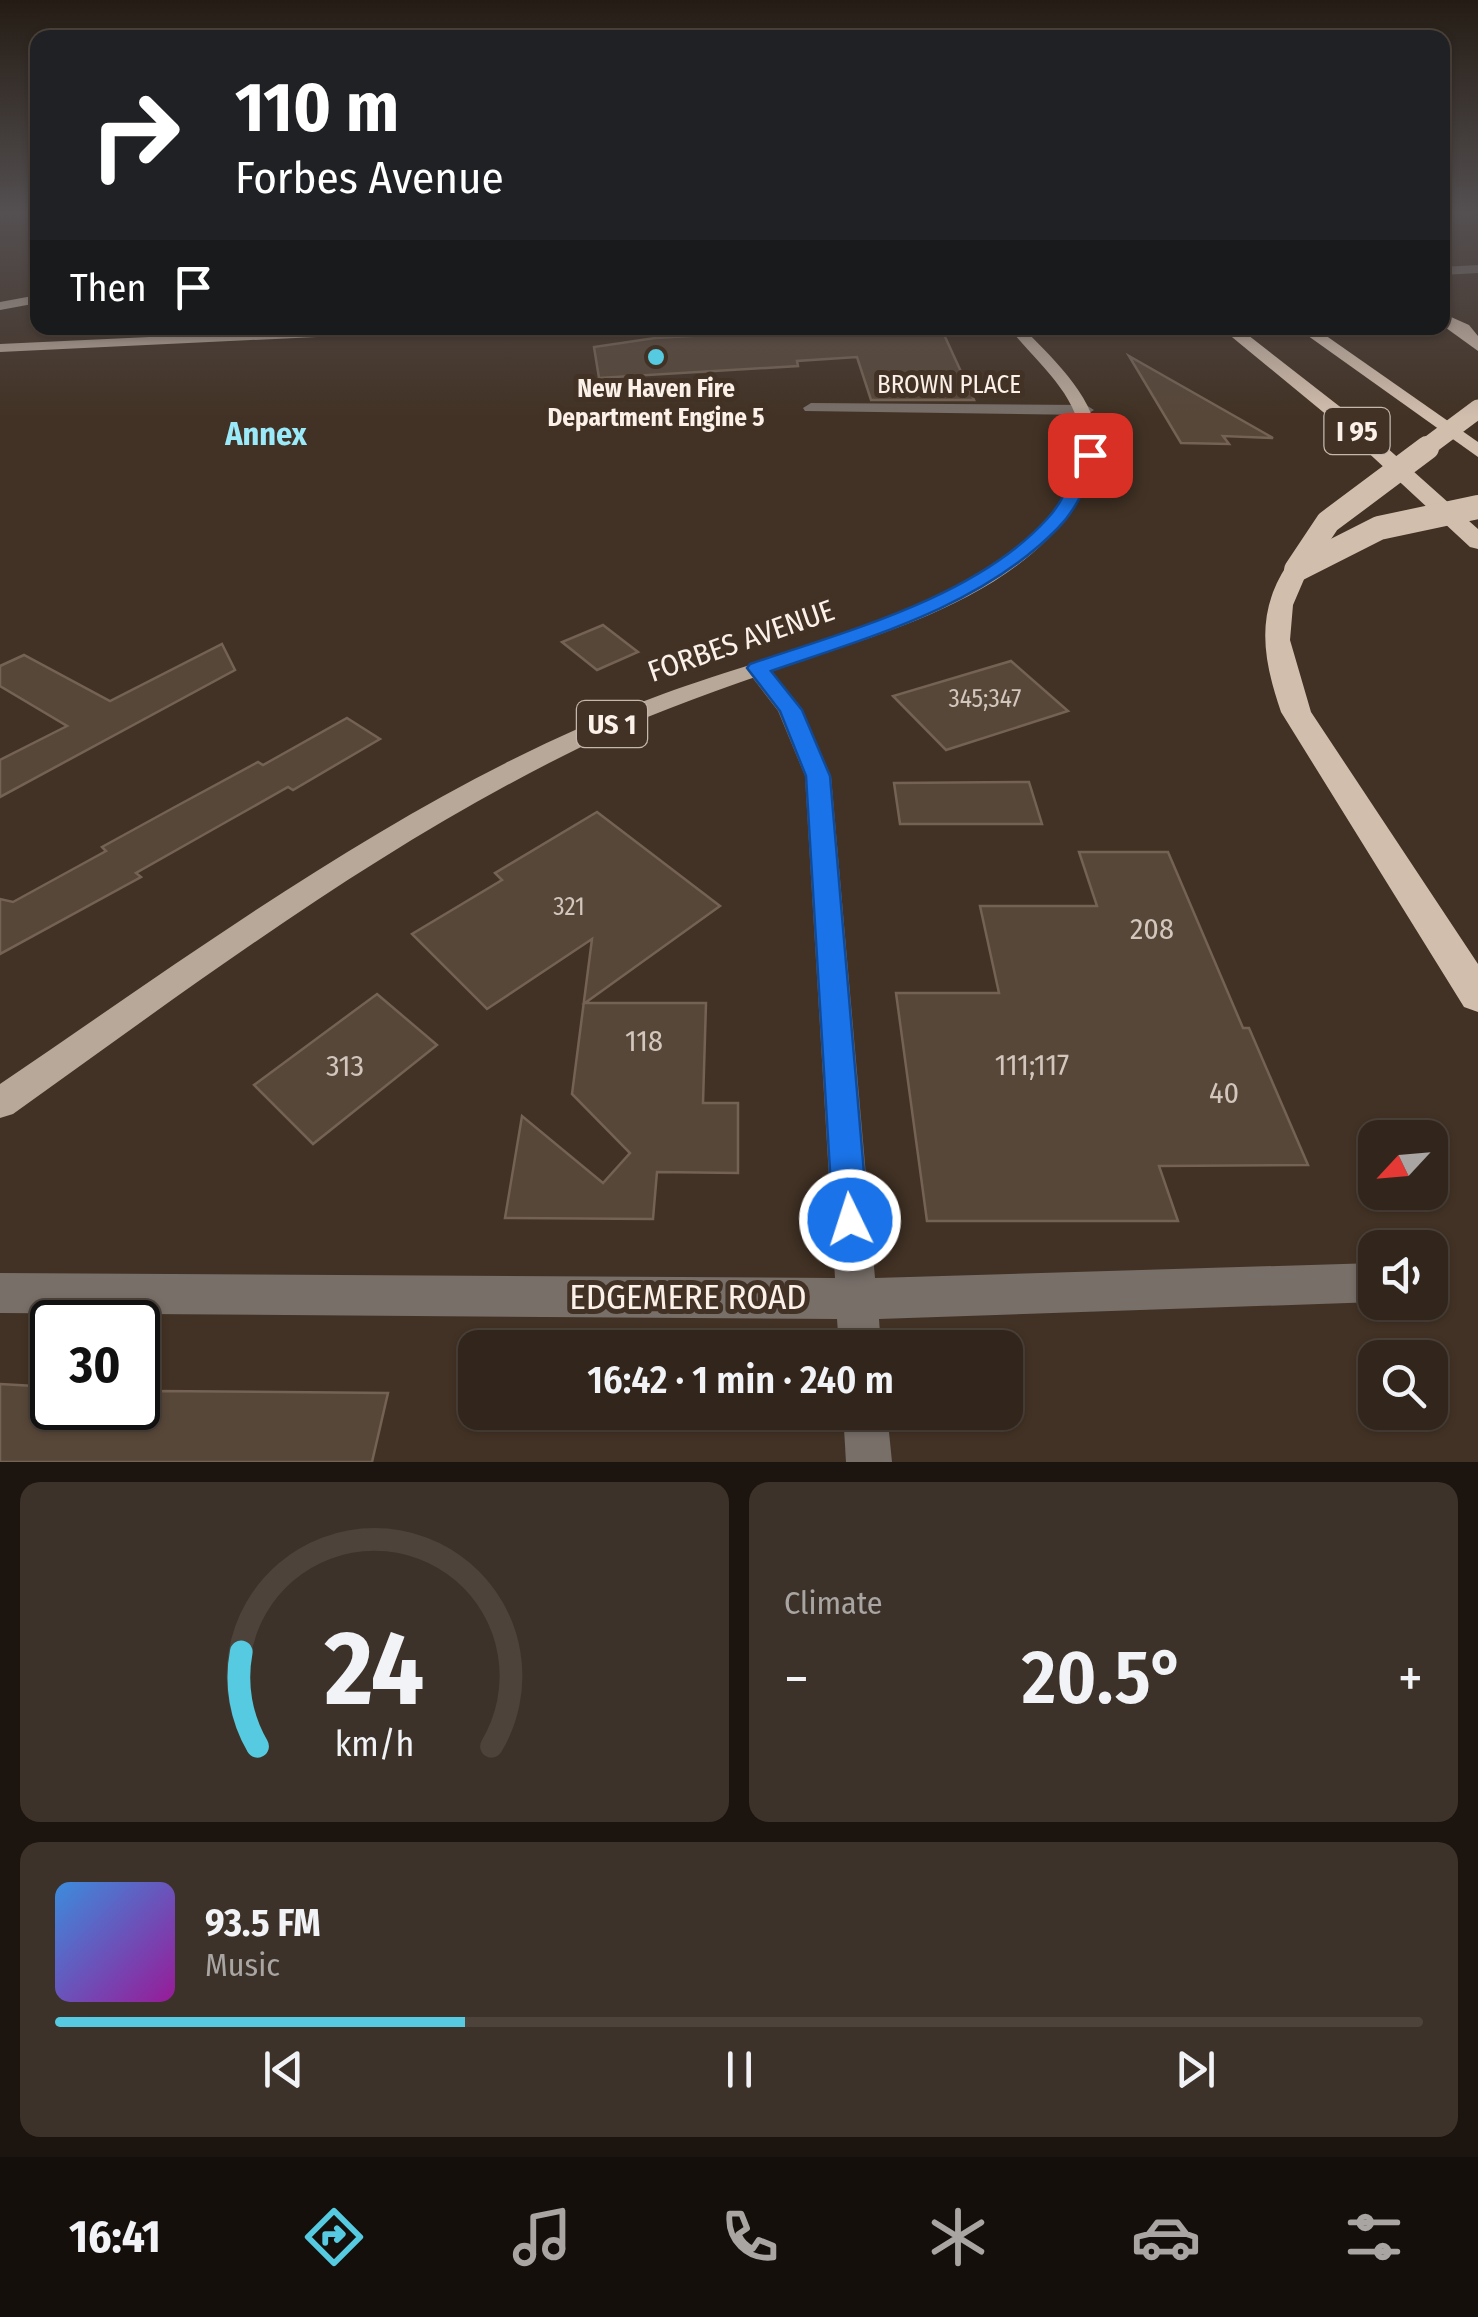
<!DOCTYPE html>
<html lang="en">
<head>
<meta charset="utf-8">
<style>
	:root { --surface:#32261c; --page:#3d3229; --text:#f1f3f6; --muted:#a8a5a3; --line:#4d433b; --accent:#55cae0 }
	body { margin:0; font-family:"Fira Sans Condensed",sans-serif; background:var(--page); color:var(--text); height:100vh; display:flex; flex-direction:column; font-size:38px; white-space:nowrap }
	* { box-sizing:border-box; margin:0 }
	p { font-size:32px; color:var(--muted) }
	.icon { flex:none; width:55px; height:55px; fill:none; stroke:currentColor; stroke-width:2; stroke-linecap:round; stroke-linejoin:round }
	.map { position:relative; height:1462px; overflow:hidden }
	.panel { display:flex; flex-direction:column; gap:20px; padding:20px; background:#1c150f; flex:1 }
	.panel>* { flex:none }
	.banner { position:absolute; left:30px; top:30px; width:1420px; height:305px; border-radius:20px; box-shadow:0 2px 8px #0004,0 0 0 2px var(--line); background:#202124; color:#fff; overflow:hidden }
	.needle { width:65px; rotate:244deg }
	.buttons { position:absolute; left:1358px; top:1120px; display:grid; gap:20px }
	.buttons a { display:grid; place-items:center; width:90px; height:90px; border-radius:20px; background:var(--surface); box-shadow:0 2px 8px #0004,0 0 0 2px var(--line); font-size:50px }
	.speed { position:absolute; left:30px; top:1300px; display:flex; gap:20px; font-size:50px; font-weight:700; text-align:center }
	.speed>* { display:grid; place-content:center; width:130px; height:130px; border-radius:50%; background:var(--surface); box-shadow:0 2px 8px #0004,0 0 0 2px var(--line); line-height:1 }
	.speed .limit { border:5px solid #111; border-radius:15px; background:#fff; color:#111 }
	.pin { position:absolute; display:grid; place-items:center; width:85px; height:85px; color:#fff; margin:-42px; border-radius:20px; box-shadow:0 5px 15px #0006 }
	.me { position:absolute; width:110px; margin:-55px; rotate:356deg; stroke-linejoin:round; filter:drop-shadow(0 0 8px #0008) }
	.turn { display:flex; align-items:center; gap:35px; height:210px; padding:0 40px; font-size:45px }
	.turn .icon { width:130px; height:130px; stroke-width:2.5 }
	.turn b { display:block; font-size:70px; line-height:85px }
	.then { display:flex; align-items:center; height:95px; padding:0 40px; background:#0003; gap:20px; font-size:38px }
	.big { font-size:75px; font-weight:600; line-height:1.1 }
	.panel .card { flex:1; display:flex; flex-direction:column; justify-content:center; gap:15px; min-width:0; padding:0 35px; border-radius:20px; background:var(--page) }
	.panel .dial { align-items:center; gap:0 }
	.dial svg { height:260px; overflow:visible; fill:none; stroke:var(--line); stroke-width:7; stroke-linecap:round; text-anchor:middle }
	.dial text { fill:var(--text); stroke:none }
	.song { display:flex; align-items:center; gap:30px }
	.cover { width:120px; height:120px; border-radius:15px; background:linear-gradient(135deg,hsl(210 70% 55%),hsl(300 70% 35%)) }
	.played { height:10px; border-radius:5px; background:linear-gradient(90deg,var(--accent) 30%,var(--line) 30%) }
	.keys { display:flex; justify-content:space-around; direction:ltr }
	.heat { display:flex; justify-content:space-between; align-items:center; font-size:55px; direction:ltr }
	.panel .tiles { flex:1; display:grid; gap:20px; grid-template-columns:1fr 1fr }
	.card:last-child { grid-column:span 2 }
	.trip { position:absolute; left:458px; top:1330px; width:565px; height:100px; border-radius:20px; background:var(--surface); box-shadow:0 2px 8px #0004,0 0 0 2px var(--line); font-weight:600; line-height:100px; text-align:center }
	.dock { display:flex; height:160px; justify-content:space-around; align-items:center; background:#140f0b; color:var(--muted) }
	.dock .icon { width:70px; height:70px }
	.dock .selected { color:var(--accent) }
	.dock b { font-size:45px; color:var(--text) }
	.map>svg:first-child { display:block }
</style>
</head>
<body>
<div class="map">
<svg width="1478" height="1462" viewBox="0 0 1478 1462">
	<rect width="100%" height="100%" fill="#423225"/>
	<g fill="#574739" stroke="#746354" stroke-width="2.5">
		<path d="M760 328H941L974 400H871L857 357 797 361 798 366 599 378 594 347 655 338 763 332Z"/>
		<path d="M1129 356 1273 438 1223 436 1229 444 1181 443Z"/>
		<path d="M603 625 638 652 597 670 562 642Z"/>
		<path d="M222 644 235 670 0 797V760L67 726 0 686V666L24 655 110 701Z"/>
		<path d="M1011 661 1068 711 946 750 893 696Z"/>
		<path d="M347 718 380 739 293 790 288 787 226 822 136 873 141 877 0 954V899L13 902 106 851 102 847 173 808 258 762 263 765Z"/>
		<path d="M1029 782 1042 824H900L894 783Z"/>
		<path d="M597 812 720 906 585 1003H706L703 1103H738V1173L657 1172 653 1219 505 1218 522 1116 603 1183 630 1153 572 1094 592 939 487 1009 412 934 502 880 495 873Z"/>
		<path d="M1079 852H1168L1243 1028H1249L1308 1165 1159 1166 1178 1221H927L896 993H999L980 906H1097Z"/>
		<path d="M377 994 437 1045 313 1144 254 1085Z"/>
		<path d="M0 1384 52 1387V1408H149L155 1391 388 1393 372 1462H0Z"/>
	</g>
	<g fill="none" stroke-linecap="round" stroke-linejoin="round">
		<g fill="#786f69" fill-rule="evenodd">
			<path d="M1478 265V273L1442 275V267Z"/>
			<path d="M811 403 1086 405 1094 410 1086 415 805 411 803 408Z"/>
			<path d="M757 661 765 663 802 710 831 776 875 1278 1375 1263 1376 1302 879 1319 881 1348H839L837 1319 0 1313V1273L835 1278 805 776 778 711 745 668Z"/>
			<path d="M843 1412H887L892 1462H846Z"/>
		</g>
		<g fill="#b8a89a" fill-rule="evenodd">
			<path d="M38 295V303L0 310V302Z"/>
			<path d="M344 328H428L421 332 0 352V344Z"/>
			<path d="M1009 328H1023C1070 376 1125 425 1082 495 1024 592 902 627 802 661 726 687 649 713 577 749 375 848 195 984 13 1114L0 1118V1084C211 941 422 783 663 694 779 651 1004 603 1067 490 1107 417 1051 379 1009 328Z"/>
		</g>
		<g fill="#d2bead" fill-rule="evenodd">
			<path d="M1442 313 1469 325 1478 336V351L1442 325Z"/>
			<path d="M1221 328H1239L1348 413 1478 529V549L1470 547 1334 421Z"/>
			<path d="M1297 328H1315L1478 442V457Z"/>
			<path d="M1296 563 1308 570 1293 605 1290 640 1311 712 1478 964V1012L1464 1007 1281 712C1263 659 1255 614 1287 565Z"/>
		</g>
		<path stroke="#d2bead" stroke-width="19" d="M1423 450 1478 409"/>
		<g stroke="#d2bead" stroke-width="24">
			<path d="M1298 569 1379 528 1478 507"/>
			<path d="M1296 570 1328 522 1427 448"/>
		</g>
	</g>
	<linearGradient id="sky" x2="0" y2="1"><stop stop-color="#241c14"/><stop offset="0.51" stop-color="#544f51"/><stop offset="1" stop-color="#544f51" stop-opacity="0"/></linearGradient>
	<rect width="1478" height="417" fill="url(#sky)"/>
	<path fill="#1a73e8" stroke="#114b97" stroke-width="2.5" d="M1084 451 1098 455C1088 481 1078 508 1058 528 982 606 870 637 771 671L802 710 830 776 868 1220 863 1232 850 1237 838 1232 833 1220 806 776 780 711 747 668 750 664C847 631 976 597 1047 519 1066 499 1072 474 1084 451Z"/>
	<circle fill="#55cae0" stroke="#423225" stroke-width="4" cx="656" cy="357" r="10"/>
	<g text-anchor="middle" stroke-width="10" stroke-linejoin="round" paint-order="stroke">
		<g font-size="25" fill="#fbf1e9" stroke="#423225">
			<text x="949" y="393">BROWN PLACE</text>
		</g>
		<g font-size="25" font-weight="bold" fill="#fbf1e9" stroke="#423225">
			<text x="656" y="397">New Haven Fire<tspan x="656" dy="29">Department Engine 5</tspan></text>
		</g>
		<g font-size="25" fill="#d2c6bd">
			<text x="985" y="707">345;347</text>
			<text x="569" y="915">321</text>
		</g>
		<g fill="#423225" stroke="#c4b8ae" stroke-width="2.5">
			<rect x="1324.5" y="408" width="65" height="46" rx="8"/>
			<rect x="577" y="701" width="70" height="46" rx="8"/>
		</g>
		<g font-size="28" font-weight="bold" fill="#fbf1e9">
			<text x="1357" y="441">I 95</text>
			<text x="612" y="734">US 1</text>
		</g>
		<g font-size="30" fill="#fbf1e9" stroke="#423225">
			<text transform="translate(741 641) rotate(-19)" y="10">FORBES AVENUE</text>
		</g>
		<g font-size="30" fill="#d2c6bd">
			<text x="1152" y="939">208</text>
			<text x="644" y="1051">118</text>
			<text x="1032" y="1075">111;117</text>
			<text x="345" y="1076">313</text>
			<text x="1224" y="1103">40</text>
		</g>
		<g font-size="32" font-weight="bold" fill="#9beafa" stroke="#423225">
			<text x="266" y="445">Annex</text>
		</g>
		<g font-size="35" fill="#fbf1e9" stroke="#423225">
			<text x="688" y="1309">EDGEMERE ROAD</text>
		</g>
	</g>
</svg>
<div class="buttons">
<a><svg class="needle" viewBox="-14 -14 28 28"><path d="M0-13l5 13h-10z" fill="#e53935"/><path d="M0 13l5-13h-10z" fill="#a8a5a3"/></svg></a>
<a><svg class="icon" aria-label="sound" viewBox="0 0 24 24"><path d="M4 9h4l5-4v14l-5-4H4zM17 9q2 3 0 6"/></svg></a>
<a><svg class="icon" aria-label="search" viewBox="0 0 24 24"><circle cx="10" cy="10" r="6"/><path d="M15 15l6 6"/></svg></a>
</div>
<div class="speed"><div class="limit">30</div></div>
<div class="pin" style="left:1090px;top:455px;background:#d93025"><svg class="icon" aria-label="arrive" viewBox="0 0 24 24"><path d="M6 21V4h12l-3 4 3 4H6"/></svg></div>
<svg class="me" style="left:850px;top:1220px" viewBox="-20 -20 40 40"><circle r="17" fill="#1a73e8" stroke="#fff" stroke-width="3"/><path d="M0-11L8 9 0 5-8 9z" fill="#fff"/></svg>
<div class="trip">16:42 · 1 min · 240 m</div>
<div class="banner">
<div class="turn"><svg class="icon" aria-label="right" viewBox="0 0 24 24"><path d="M7 20v-9h11M14 6l5 5-5 5"/></svg><div><b>110 m</b>Forbes Avenue</div></div>
<div class="then">Then<svg class="icon" aria-label="arrive" viewBox="0 0 24 24"><path d="M6 21V4h12l-3 4 3 4H6"/></svg></div>
</div>
</div>
<section class="panel">
<div class="tiles">
<div class="card dial"><svg viewBox="0 0 100 80">
<path d="M14 69A42 42 0 1 1 86 69"/>
<path d="M14 69A42 42 0 0 1 9 40" stroke="#55cae0"/>
<text x="50" y="56" font-size="32" font-weight="700">24</text>
<text x="50" y="72" font-size="11">km/h</text>
</svg></div>
<div class="card"><p>Climate</p>
<div class="heat"><a>−</a><b class="big">20.5°</b><a>+</a></div>
</div>
<div class="card">
<div class="song"><i class="cover"></i><div><b>93.5 FM</b><p>Music</p></div></div>
<div class="played"></div>
<div class="keys"><svg class="icon" aria-label="previous" viewBox="0 0 24 24"><path d="M18 5L8 12l10 7zM5 5v14"/></svg><svg class="icon" aria-label="pause" viewBox="0 0 24 24"><path d="M8 5v14M16 5v14"/></svg><svg class="icon" aria-label="next" viewBox="0 0 24 24"><path d="M6 5l10 7-10 7zM19 5v14"/></svg></div>
</div>
</div>
</section>
<nav class="dock">
<b>16:41</b>
<svg class="icon selected" aria-label="directions" viewBox="0 0 24 24"><path d="M12 3l9 9-9 9-9-9zM9 14v-3h6M13 9l2 2-2 2"/></svg>
<svg class="icon" aria-label="music" viewBox="0 0 24 24"><path d="M9 18V5l10-2v13"/><circle cx="6" cy="18" r="3"/><circle cx="16" cy="16" r="3"/></svg>
<svg class="icon" aria-label="phone" viewBox="0 0 24 24"><path d="M5 4h4l2 5-3 2q2 4 5 5l2-3 5 2v4C11 20 4 13 5 4z"/></svg>
<svg class="icon" aria-label="climate" viewBox="0 0 24 24"><path d="M12 3v18M4 7l16 10M4 17L20 7"/></svg>
<svg class="icon" aria-label="car" viewBox="0 0 24 24"><path d="M5 17H2v-5l4-1 3-4h7l3 4 3 1v5h-3M9 17h6M6 11h13"/><circle cx="7" cy="17" r="2"/><circle cx="17" cy="17" r="2"/></svg>
<svg class="icon" aria-label="filters" viewBox="0 0 24 24"><path d="M4 7h16M4 17h16"/><circle cx="9" cy="7" r="2"/><circle cx="15" cy="17" r="2"/></svg>
</nav>
</body>
</html>
